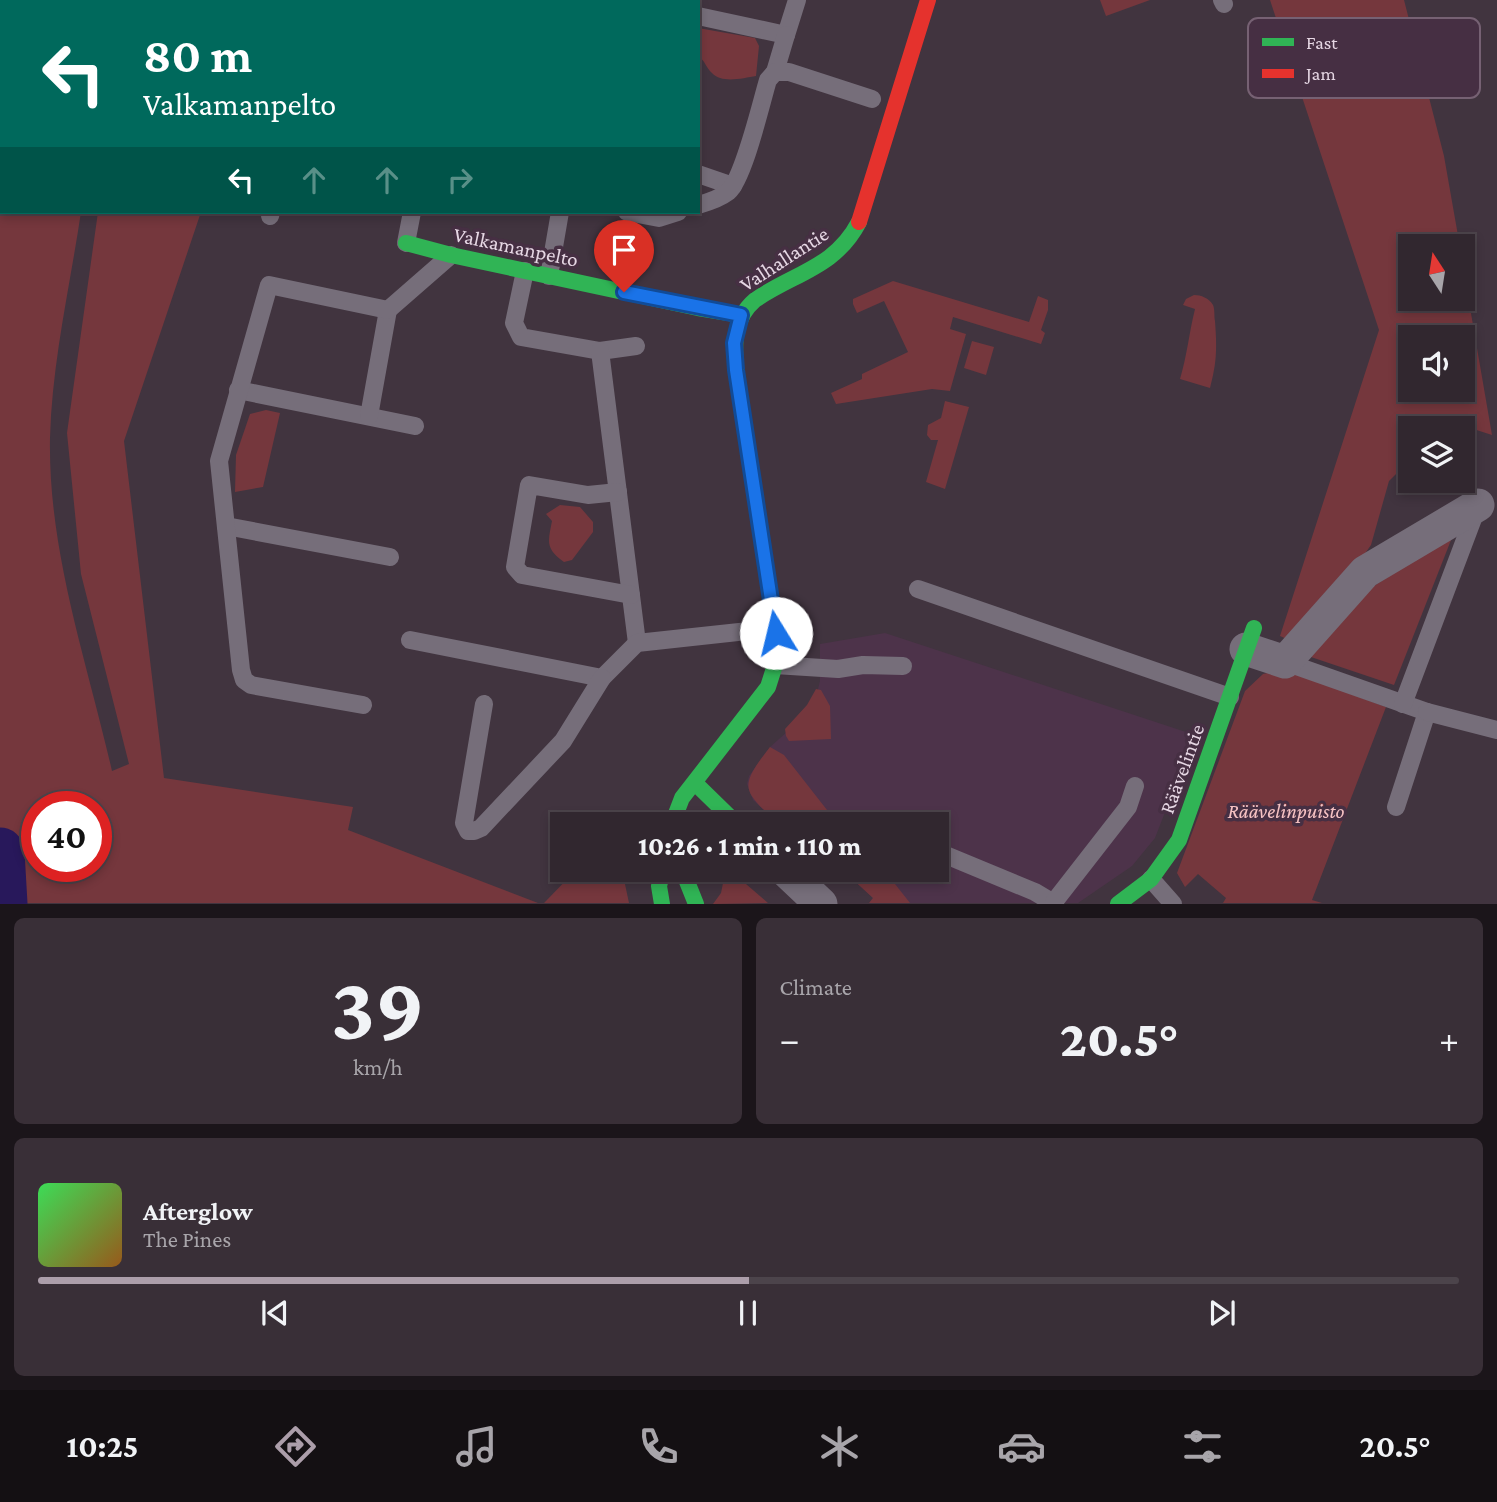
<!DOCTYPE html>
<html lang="en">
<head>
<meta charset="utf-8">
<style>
	:root { --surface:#31272f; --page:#392f37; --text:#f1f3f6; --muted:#a8a5aa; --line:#4c444b; --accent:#ac9eaa }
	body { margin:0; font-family:"Crimson Pro",serif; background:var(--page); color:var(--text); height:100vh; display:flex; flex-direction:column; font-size:26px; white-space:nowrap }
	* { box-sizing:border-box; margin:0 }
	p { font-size:23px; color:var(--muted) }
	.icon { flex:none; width:38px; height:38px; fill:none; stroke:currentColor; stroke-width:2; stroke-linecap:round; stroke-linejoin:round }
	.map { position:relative; height:904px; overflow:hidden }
	.sheet { display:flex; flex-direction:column; gap:14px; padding:14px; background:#1b151a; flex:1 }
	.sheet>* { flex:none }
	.hud { position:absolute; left:0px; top:0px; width:700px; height:214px; box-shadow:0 4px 10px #0003,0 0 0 2px var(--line); background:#00695c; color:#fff; overflow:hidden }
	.needle { width:46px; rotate:348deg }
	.controls { position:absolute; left:1398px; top:234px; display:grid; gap:14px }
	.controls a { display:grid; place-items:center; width:77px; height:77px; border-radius:0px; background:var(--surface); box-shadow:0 4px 10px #0003,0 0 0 2px var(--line); font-size:35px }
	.speed { position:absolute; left:21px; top:791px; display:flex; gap:14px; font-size:35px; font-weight:700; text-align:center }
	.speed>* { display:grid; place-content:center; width:91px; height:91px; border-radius:50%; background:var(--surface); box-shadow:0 4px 10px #0003,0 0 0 2px var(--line); line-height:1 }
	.speed .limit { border:10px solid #d22; background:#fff; color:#111 }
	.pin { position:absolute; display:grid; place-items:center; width:60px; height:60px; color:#fff; margin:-72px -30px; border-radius:50% 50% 50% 0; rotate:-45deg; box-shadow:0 0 7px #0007 }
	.pin .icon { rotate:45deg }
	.me { position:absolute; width:77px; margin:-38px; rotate:351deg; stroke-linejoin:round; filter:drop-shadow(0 0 5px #0008) }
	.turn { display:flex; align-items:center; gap:24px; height:147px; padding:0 28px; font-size:32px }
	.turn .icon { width:91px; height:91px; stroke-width:2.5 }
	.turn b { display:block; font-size:49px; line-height:60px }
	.lanes { display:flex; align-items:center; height:66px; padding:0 28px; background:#0003; justify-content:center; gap:35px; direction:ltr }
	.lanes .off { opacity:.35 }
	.big { font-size:52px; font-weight:800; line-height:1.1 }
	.sheet .tile { flex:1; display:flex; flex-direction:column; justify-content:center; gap:10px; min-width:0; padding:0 24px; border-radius:10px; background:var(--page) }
	.sheet .dial { align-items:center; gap:0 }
	.dial b { font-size:91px; line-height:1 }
	.song { display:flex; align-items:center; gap:21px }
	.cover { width:84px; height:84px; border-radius:10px; background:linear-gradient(135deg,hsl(130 70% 55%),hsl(30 70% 35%)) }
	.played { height:7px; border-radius:4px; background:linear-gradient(90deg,var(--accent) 50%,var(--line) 50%) }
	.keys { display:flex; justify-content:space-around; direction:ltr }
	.heat { display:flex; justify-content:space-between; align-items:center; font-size:38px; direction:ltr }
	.sheet .tiles { flex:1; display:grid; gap:14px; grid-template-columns:1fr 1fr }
	.tile:last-child { grid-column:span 2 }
	.trip { position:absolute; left:550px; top:812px; width:399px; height:70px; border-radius:0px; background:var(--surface); box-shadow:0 4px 10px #0003,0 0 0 2px var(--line); font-weight:800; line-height:70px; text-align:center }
	.tab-bar { display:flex; height:112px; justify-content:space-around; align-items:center; background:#141013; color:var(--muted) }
	.tab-bar .icon { width:49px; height:49px }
	.tab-bar .current { color:var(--accent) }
	.tab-bar b { font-size:32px; color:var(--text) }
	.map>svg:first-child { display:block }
</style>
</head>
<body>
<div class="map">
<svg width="1497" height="904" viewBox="0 0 1497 904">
	<rect width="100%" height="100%" fill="#41343f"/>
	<path fill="#4d334a" d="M885 633 1195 735 1155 838 1132 866 1078 903H869L873 898 848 875 844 879 833 870H936V824H779L753 800 747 784 749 776 770 747 796 724 816 697 820 681V644Z"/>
	<g fill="#75373d" fill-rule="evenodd">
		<path d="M0 0H113L2 2V212H81C70 286 52 362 50 438 48 552 87 661 112 771L129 764 81 574 67 433 98 212H201L124 441 164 778 353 807 348 830 538 903H10L7 864H0ZM37 807H96V866H37Z"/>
		<path d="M1100 0H1150L1106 16Z"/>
		<path d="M1270 0H1404L1444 156 1460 247H1410V299H1463V267L1492 435 1464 426 1463 429H1410V475L1408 470 1399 471 1389 481 1371 545 1328 606 1291 641 1280 636 1379 330ZM1410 338H1463V390H1410Z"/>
		<path d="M698 28 755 38 759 46 756 76C743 78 722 84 712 73 706 68 705 60 698 56Z"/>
		<path d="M893 281 1029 322 1038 296 1048 300V310L1041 330 1045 333 1041 344 953 317 950 329 966 334 950 391 932 389 836 404 831 393 862 379V374L908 352 884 301 857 313 853 304V299Z"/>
		<path d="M1194 295C1201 295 1209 298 1213 305 1215 309 1214 317 1215 321 1217 348 1217 362 1210 388L1180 379C1187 356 1189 333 1195 309L1183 305 1186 299Z"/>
		<path d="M972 341 994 347 986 375 964 368Z"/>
		<path d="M945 401 969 407 945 489 926 482 938 440H931L927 435 928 425 941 418Z"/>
		<path d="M266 410 280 413 263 487 235 492 236 455 250 414Z"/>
		<path d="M1414 481H1445L1443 487 1431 493 1416 485Z"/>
		<path d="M560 505 580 507 593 522V532L572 560 564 562C545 548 548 542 552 521L546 514Z"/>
		<path d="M1453 535 1394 685 1308 656 1343 606Z"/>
		<path d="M1280 670 1294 673 1386 707 1312 900 1322 903H1223L1226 898 1198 874 1185 887 1177 873 1245 691 1263 674Z"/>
		<path d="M816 689 821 690 830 706 831 739 789 741 786 736 785 729 807 705Z"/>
		<path d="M770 747 784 755 838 824H779C742 790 738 788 770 747Z"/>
		<path d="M576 870H622L629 903H544Z"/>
		<path d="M833 870H884L910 903H869L873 898 848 875 844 879Z"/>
		<path d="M728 872H732L768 903 713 904 721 893 725 873Z"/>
	</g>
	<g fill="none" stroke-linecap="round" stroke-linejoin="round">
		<path stroke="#28185b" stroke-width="49" d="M0 852 3 904"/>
		<g stroke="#766e7a" stroke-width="18">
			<path d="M358 0 366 2"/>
			<path d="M632 0 635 2"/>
			<path d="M1222 0 1224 4"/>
			<path d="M293 2V0"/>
			<path d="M404 2V0"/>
			<path d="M698 16 786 35 797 0"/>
			<path d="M775 72 786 35"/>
			<path d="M698 174 733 186"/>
			<path d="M698 205C709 202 719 199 728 192 744 178 761 103 768 80L775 72H789L872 99"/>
			<path d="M627 212 659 218 678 212"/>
			<path d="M270 216 271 212"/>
			<path d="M406 243 412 212"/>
			<path d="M525 271 514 323 521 337 600 351 636 346"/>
			<path d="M549 276 560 212"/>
			<path d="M600 351 637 643"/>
			<path d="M238 390 415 426"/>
			<path d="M369 416 388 310"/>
			<path d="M618 492 588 495 529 485 515 567 522 575 631 595"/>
			<path d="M226 526 390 557"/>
			<path d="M918 589 1230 697"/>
			<path d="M410 640 602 678 637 643 775 628"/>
			<path d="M1285 662 1427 712 1396 807"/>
			<path d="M775 665 838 669 863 665 903 666"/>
			<path d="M484 704 464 823 468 831H474L481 828 563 741 602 678"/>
			<path d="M1403 704 1477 508"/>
			<path d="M363 705 251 685 244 680 241 670 219 461 269 285 388 310 451 255"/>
			<path d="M1427 712 1497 730"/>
			<path d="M936 851 1035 892 1055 904"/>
			<path d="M1151 879 1173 904"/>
			<path d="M1054 902 1128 807 1135 786"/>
		</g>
		<g stroke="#766e7a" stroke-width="33">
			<path d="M1246 649 1285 662 1365 572 1478 505"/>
			<path d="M785 870 821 904"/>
		</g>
		<g stroke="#30b455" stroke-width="16">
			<path d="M406 243 451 255 698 308 741 315"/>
			<path d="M695 783 737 824"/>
			<path d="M672 824 682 798 768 687 775 665 776 633 736 370C734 343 733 319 755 300 794 273 835 268 859 222"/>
			<path d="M678 870 686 879 696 904"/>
			<path d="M662 904 659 886 663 870"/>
			<path d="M1118 904 1151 879 1179 840 1254 628"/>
		</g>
		<path stroke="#e5322d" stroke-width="16" d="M859 222 928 0"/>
	</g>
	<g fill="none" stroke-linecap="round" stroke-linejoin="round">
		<g stroke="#114b97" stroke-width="18">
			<path id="route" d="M624 292 741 315 734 343 736 370 776 633"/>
		</g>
		<use href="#route" stroke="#1a73e8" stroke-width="12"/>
	</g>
	<g text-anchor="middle" stroke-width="7" stroke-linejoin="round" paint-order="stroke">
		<g font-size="21" fill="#e6d7e4" stroke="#462f43">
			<text transform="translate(516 247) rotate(12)" y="7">Valkamanpelto</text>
			<text transform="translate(784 259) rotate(-33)" y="7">Valhallantie</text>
			<text transform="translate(1182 769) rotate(-70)" y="7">Räävelintie</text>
		</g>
		<g font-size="21" font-style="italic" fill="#f6c2c3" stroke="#462f43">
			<text x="1286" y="818">Räävelinpuisto</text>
		</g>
	</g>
	<rect x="1248" y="18" width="232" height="80" rx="10" fill="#462f43" stroke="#766173" stroke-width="2"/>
	<rect x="1262" y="38" width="32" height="8" fill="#30b455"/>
	<rect x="1262" y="69" width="32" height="9" fill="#e5322d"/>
	<g font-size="19" fill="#e6d7e4">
		<text x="1306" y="49">Fast</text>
		<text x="1306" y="80">Jam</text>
	</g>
</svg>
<div class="controls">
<a><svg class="needle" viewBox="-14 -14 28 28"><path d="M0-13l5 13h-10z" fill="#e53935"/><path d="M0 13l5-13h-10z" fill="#a8a5aa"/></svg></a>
<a><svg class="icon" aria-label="sound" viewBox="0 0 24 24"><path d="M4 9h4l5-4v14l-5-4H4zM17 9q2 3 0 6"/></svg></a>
<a><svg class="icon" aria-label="layers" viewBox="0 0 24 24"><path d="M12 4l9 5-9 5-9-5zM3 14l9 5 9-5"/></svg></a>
</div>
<div class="speed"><div class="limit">40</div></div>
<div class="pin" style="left:624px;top:292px;background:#d93025"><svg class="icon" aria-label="arrive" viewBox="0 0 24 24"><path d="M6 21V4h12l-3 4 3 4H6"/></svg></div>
<svg class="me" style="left:776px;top:633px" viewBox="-20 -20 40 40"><circle r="19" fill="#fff"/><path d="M0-13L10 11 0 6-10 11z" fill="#1a73e8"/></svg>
<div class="trip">10:26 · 1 min · 110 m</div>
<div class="hud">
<div class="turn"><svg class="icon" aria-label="left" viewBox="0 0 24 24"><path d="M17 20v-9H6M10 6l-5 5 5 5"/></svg><div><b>80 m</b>Valkamanpelto</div></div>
<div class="lanes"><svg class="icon" aria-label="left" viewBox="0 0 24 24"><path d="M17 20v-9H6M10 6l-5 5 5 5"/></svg><svg class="icon off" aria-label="ahead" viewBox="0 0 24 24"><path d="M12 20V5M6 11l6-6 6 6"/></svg><svg class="icon off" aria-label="ahead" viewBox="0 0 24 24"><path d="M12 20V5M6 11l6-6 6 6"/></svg><svg class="icon off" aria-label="right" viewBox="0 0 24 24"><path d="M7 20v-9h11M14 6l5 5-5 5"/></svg></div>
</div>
</div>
<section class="sheet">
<div class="tiles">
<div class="tile dial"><b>39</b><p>km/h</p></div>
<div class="tile"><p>Climate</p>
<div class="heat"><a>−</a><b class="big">20.5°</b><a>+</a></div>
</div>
<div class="tile">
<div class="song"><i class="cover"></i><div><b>Afterglow</b><p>The Pines</p></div></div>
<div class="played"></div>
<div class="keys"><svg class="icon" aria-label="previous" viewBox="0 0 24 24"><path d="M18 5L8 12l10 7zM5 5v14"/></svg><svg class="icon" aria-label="pause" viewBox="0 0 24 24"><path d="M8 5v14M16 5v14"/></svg><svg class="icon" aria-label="next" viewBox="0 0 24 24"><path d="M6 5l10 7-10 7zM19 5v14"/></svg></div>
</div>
</div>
</section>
<nav class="tab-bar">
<b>10:25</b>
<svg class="icon current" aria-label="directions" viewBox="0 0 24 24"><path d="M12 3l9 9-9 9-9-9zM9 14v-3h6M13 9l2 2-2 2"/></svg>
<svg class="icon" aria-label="music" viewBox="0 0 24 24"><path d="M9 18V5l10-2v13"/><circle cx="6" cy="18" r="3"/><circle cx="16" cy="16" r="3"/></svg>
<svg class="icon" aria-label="phone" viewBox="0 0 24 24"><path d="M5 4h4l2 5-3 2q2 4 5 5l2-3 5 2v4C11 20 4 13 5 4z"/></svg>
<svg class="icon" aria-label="climate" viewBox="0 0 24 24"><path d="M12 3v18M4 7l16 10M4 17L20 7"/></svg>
<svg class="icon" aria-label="car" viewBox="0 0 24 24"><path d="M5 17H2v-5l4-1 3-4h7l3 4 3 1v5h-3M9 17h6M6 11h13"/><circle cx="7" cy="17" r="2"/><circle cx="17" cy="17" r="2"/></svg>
<svg class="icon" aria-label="filters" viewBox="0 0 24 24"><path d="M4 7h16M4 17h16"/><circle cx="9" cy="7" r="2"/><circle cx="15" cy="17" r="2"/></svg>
<b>20.5°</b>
</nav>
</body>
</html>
